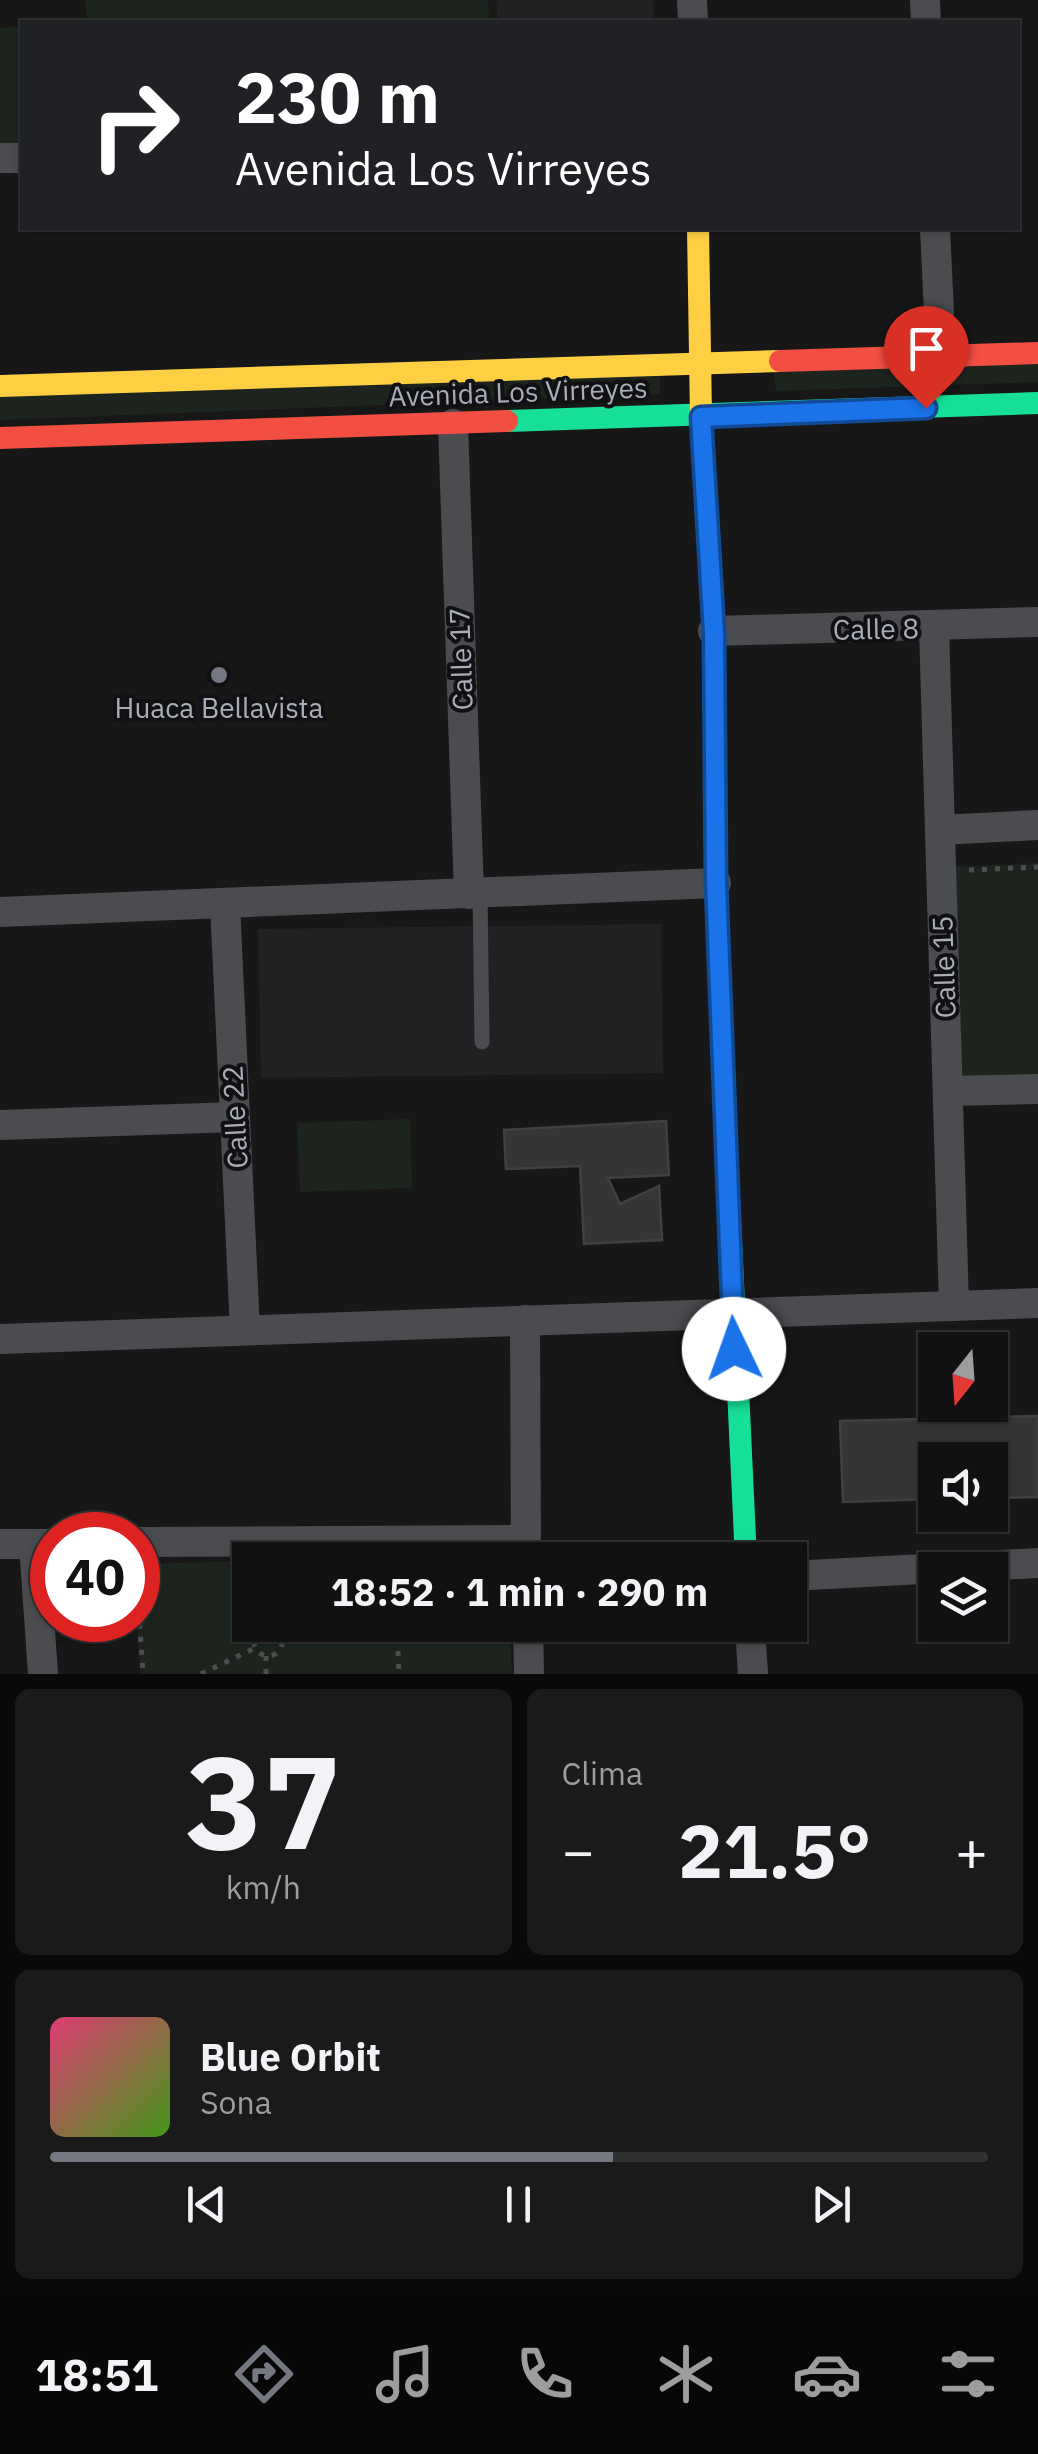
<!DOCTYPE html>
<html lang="es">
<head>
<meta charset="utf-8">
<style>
	:root { --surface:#111; --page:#1a1a1a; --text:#f1f3f6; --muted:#9c9d9f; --line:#303131; --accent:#757880 }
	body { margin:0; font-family:"IBM Plex Sans",sans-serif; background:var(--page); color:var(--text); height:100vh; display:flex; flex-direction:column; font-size:38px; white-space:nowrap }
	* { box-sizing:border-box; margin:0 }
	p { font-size:32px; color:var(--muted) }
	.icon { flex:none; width:55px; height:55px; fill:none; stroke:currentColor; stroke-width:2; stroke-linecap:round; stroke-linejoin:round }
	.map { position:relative; height:1674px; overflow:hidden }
	.side { display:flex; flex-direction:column; gap:15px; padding:15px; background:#090909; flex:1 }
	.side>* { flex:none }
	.banner { position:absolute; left:20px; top:20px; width:1000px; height:210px; border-radius:0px; box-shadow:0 2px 8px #0004,0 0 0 2px var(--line); background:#202124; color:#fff; overflow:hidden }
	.needle { width:65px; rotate:197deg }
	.controls { position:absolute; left:918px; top:1332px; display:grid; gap:20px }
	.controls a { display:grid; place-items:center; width:90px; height:90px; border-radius:0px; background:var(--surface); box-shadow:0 2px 8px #0004,0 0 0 2px var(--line); font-size:50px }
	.speed { position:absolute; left:30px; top:1512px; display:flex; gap:20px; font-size:50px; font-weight:700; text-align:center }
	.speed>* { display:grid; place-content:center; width:130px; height:130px; border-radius:50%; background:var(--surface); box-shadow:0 2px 8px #0004,0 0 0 2px var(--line); line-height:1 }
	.speed .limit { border:15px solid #d22; background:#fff; color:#111 }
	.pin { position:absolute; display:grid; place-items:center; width:85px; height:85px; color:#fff; margin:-102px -42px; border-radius:50% 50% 50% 0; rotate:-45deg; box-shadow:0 0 10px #0007 }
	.pin .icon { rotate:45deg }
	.me { position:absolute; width:110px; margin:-55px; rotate:357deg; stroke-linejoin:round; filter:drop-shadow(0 0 8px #0008) }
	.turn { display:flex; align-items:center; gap:35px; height:210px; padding:0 50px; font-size:45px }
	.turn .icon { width:130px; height:130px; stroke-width:2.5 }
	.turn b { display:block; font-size:70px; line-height:85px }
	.big { font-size:75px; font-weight:700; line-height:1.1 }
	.side .tile { flex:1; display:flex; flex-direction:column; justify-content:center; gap:15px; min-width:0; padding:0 35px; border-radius:15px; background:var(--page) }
	.side .dial { align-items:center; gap:0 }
	.dial b { font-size:130px; line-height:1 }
	.song { display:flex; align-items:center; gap:30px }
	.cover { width:120px; height:120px; border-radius:15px; background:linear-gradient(135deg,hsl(340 70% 55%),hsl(100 70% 35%)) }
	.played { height:10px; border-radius:5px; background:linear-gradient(90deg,var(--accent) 60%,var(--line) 60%) }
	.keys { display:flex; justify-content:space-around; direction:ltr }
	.heat { display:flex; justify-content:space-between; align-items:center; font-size:55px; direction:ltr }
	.side .tiles { flex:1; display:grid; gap:15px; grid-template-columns:1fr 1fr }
	.tile:last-child { grid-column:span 2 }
	.trip { position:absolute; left:232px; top:1542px; width:575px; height:100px; border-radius:0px; background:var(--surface); box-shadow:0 2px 8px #0004,0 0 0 2px var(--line); font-weight:700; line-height:100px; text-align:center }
	.tab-bar { display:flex; height:160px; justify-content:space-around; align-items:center; background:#070707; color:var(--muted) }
	.tab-bar .icon { width:70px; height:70px }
	.tab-bar .active { color:var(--accent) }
	.tab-bar b { font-size:45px; color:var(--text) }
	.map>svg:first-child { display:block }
</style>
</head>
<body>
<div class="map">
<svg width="1038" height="1674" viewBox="0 0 1038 1674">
	<rect width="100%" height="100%" fill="#171717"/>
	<g fill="#212123">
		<path d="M496 0H653L654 22H498Z"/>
		<path d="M661 924 663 1073 261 1078 258 929Z"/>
	</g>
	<g fill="#1d241e">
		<path d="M85 0H488L489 22H68L87 21Z"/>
		<path d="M22 26V143L0 144V28Z"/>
		<path d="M1038 357V382L776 391 773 366Z"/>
		<path d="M660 370V394L0 420V396Z"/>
		<path d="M1038 863V1080L962 1083 950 867Z"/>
		<path d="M410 1119 412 1188 300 1192 297 1123Z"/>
		<path d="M506 1553 507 1560H276Z"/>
		<path d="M250 1561V1625H510L512 1674H141L136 1620 138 1564Z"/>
	</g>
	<g fill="#353536" stroke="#3f4043" stroke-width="2.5">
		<path d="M666 1121 669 1175 608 1178 620 1204 659 1186 662 1240 584 1244 580 1166 506 1169 504 1130Z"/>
		<path d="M1038 1416V1497L990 1498V1460H935V1499L843 1502 840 1421Z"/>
	</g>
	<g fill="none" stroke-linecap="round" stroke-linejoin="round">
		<g stroke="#4d4e52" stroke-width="5" stroke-dasharray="5 8" stroke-linecap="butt">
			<path d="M969 870 1038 867"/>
			<path d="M138 1598 143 1674"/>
			<path d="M397 1625 399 1674"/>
			<circle cx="268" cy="1642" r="14"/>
			<path d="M281 1636 297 1625"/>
			<path d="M201 1674 255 1648"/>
			<path d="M266 1674V1656"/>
		</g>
		<path stroke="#4b4c50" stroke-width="15" d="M480 893 482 1042"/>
		<g stroke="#4b4c50" stroke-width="30">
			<path d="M692 0 693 22"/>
			<path d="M925 0 926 22"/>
			<path d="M0 158H22"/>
			<path d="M935 228 941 356"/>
			<path d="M453 424 469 894"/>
			<path d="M934 628 954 1306"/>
			<path d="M713 631 1038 622"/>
			<path d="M940 830 1038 825"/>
			<path d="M225 904 245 1330"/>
			<path d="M0 912 716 883"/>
			<path d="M948 1091 1038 1089"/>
			<path d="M0 1125 235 1117"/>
			<path d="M525 1320 526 1557"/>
			<path d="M0 1339 1038 1303"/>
			<path d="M138 1542 526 1540"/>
			<path d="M0 1544H52"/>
			<path d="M34 1544 43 1674"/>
			<path d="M790 1576 1038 1563"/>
			<path d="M528 1625 529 1674"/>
			<path d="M750 1625 753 1674"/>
		</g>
		<g stroke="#16e098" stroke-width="22">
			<path d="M507 421 1038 403"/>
			<path d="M723 1070 746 1560"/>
		</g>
		<g stroke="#ffcf43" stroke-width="22">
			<path d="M698 228 701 417 713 631 716 883 723 1070"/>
			<path d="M0 386 780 361"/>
		</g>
		<g stroke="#f24e42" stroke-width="22">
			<path d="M780 361 1038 353"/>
			<path d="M0 438 507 421"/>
		</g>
	</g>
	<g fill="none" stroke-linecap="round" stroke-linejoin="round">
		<g stroke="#114b97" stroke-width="25">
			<path id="route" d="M734 1349 716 883 714 632 701 417 926 408"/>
		</g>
		<use href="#route" stroke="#1a73e8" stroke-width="18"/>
	</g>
	<circle fill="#757880" stroke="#111113" stroke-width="4" cx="219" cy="675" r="10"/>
	<g text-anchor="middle" stroke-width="8" stroke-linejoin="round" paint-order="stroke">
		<g font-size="28" fill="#a8adb8" stroke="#111113">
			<text transform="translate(518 392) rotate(-2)" y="10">Avenida Los Virreyes</text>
			<text transform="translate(876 629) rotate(-1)" y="10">Calle 8</text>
			<text transform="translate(461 659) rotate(-92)" y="10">Calle 17</text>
			<text transform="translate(944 967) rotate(-92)" y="10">Calle 15</text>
			<text transform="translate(235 1117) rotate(-93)" y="10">Calle 22</text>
		</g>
		<g font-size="28" fill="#a8adb8" stroke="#111113">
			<text x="219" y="718">Huaca Bellavista</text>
		</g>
	</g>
</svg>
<div class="controls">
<a><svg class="needle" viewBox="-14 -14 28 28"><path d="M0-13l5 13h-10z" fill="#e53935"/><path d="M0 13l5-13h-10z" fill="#9c9d9f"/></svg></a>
<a><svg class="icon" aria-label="sound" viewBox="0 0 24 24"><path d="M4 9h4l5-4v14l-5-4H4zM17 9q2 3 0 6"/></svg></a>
<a><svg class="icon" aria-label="layers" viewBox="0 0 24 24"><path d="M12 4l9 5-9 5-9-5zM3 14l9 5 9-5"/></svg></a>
</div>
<div class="speed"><div class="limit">40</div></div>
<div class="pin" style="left:926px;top:408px;background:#d93025"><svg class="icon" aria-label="arrive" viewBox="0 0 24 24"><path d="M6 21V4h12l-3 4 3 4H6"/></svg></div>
<svg class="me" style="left:734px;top:1349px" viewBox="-20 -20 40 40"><circle r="19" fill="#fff"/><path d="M0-13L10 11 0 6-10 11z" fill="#1a73e8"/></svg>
<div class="trip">18:52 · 1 min · 290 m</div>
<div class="banner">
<div class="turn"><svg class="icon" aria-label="right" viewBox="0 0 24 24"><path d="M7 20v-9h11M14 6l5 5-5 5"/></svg><div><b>230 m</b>Avenida Los Virreyes</div></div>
</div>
</div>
<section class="side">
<div class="tiles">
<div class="tile dial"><b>37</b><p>km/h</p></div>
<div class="tile"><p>Clima</p>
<div class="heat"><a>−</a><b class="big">21.5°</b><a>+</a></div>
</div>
<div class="tile">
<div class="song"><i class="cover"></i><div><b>Blue Orbit</b><p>Sona</p></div></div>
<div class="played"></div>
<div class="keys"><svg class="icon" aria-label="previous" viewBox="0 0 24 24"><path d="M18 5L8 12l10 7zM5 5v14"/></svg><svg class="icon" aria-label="pause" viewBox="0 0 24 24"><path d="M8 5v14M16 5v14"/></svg><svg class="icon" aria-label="next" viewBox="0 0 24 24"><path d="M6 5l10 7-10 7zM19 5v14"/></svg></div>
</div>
</div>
</section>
<nav class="tab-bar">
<b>18:51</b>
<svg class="icon active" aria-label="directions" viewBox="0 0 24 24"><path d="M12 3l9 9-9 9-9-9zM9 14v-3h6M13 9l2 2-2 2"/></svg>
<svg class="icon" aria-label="music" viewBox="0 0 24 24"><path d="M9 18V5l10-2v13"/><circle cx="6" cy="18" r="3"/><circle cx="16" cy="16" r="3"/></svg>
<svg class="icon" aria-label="phone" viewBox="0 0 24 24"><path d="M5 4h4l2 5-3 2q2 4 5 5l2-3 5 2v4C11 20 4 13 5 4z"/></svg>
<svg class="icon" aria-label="climate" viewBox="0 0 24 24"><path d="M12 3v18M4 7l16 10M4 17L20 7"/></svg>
<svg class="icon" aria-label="car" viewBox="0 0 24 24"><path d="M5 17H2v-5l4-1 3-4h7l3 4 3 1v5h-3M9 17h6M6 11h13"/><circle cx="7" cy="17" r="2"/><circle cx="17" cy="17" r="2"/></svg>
<svg class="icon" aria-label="filters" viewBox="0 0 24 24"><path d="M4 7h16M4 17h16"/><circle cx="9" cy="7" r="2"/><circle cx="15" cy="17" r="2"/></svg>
</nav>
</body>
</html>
